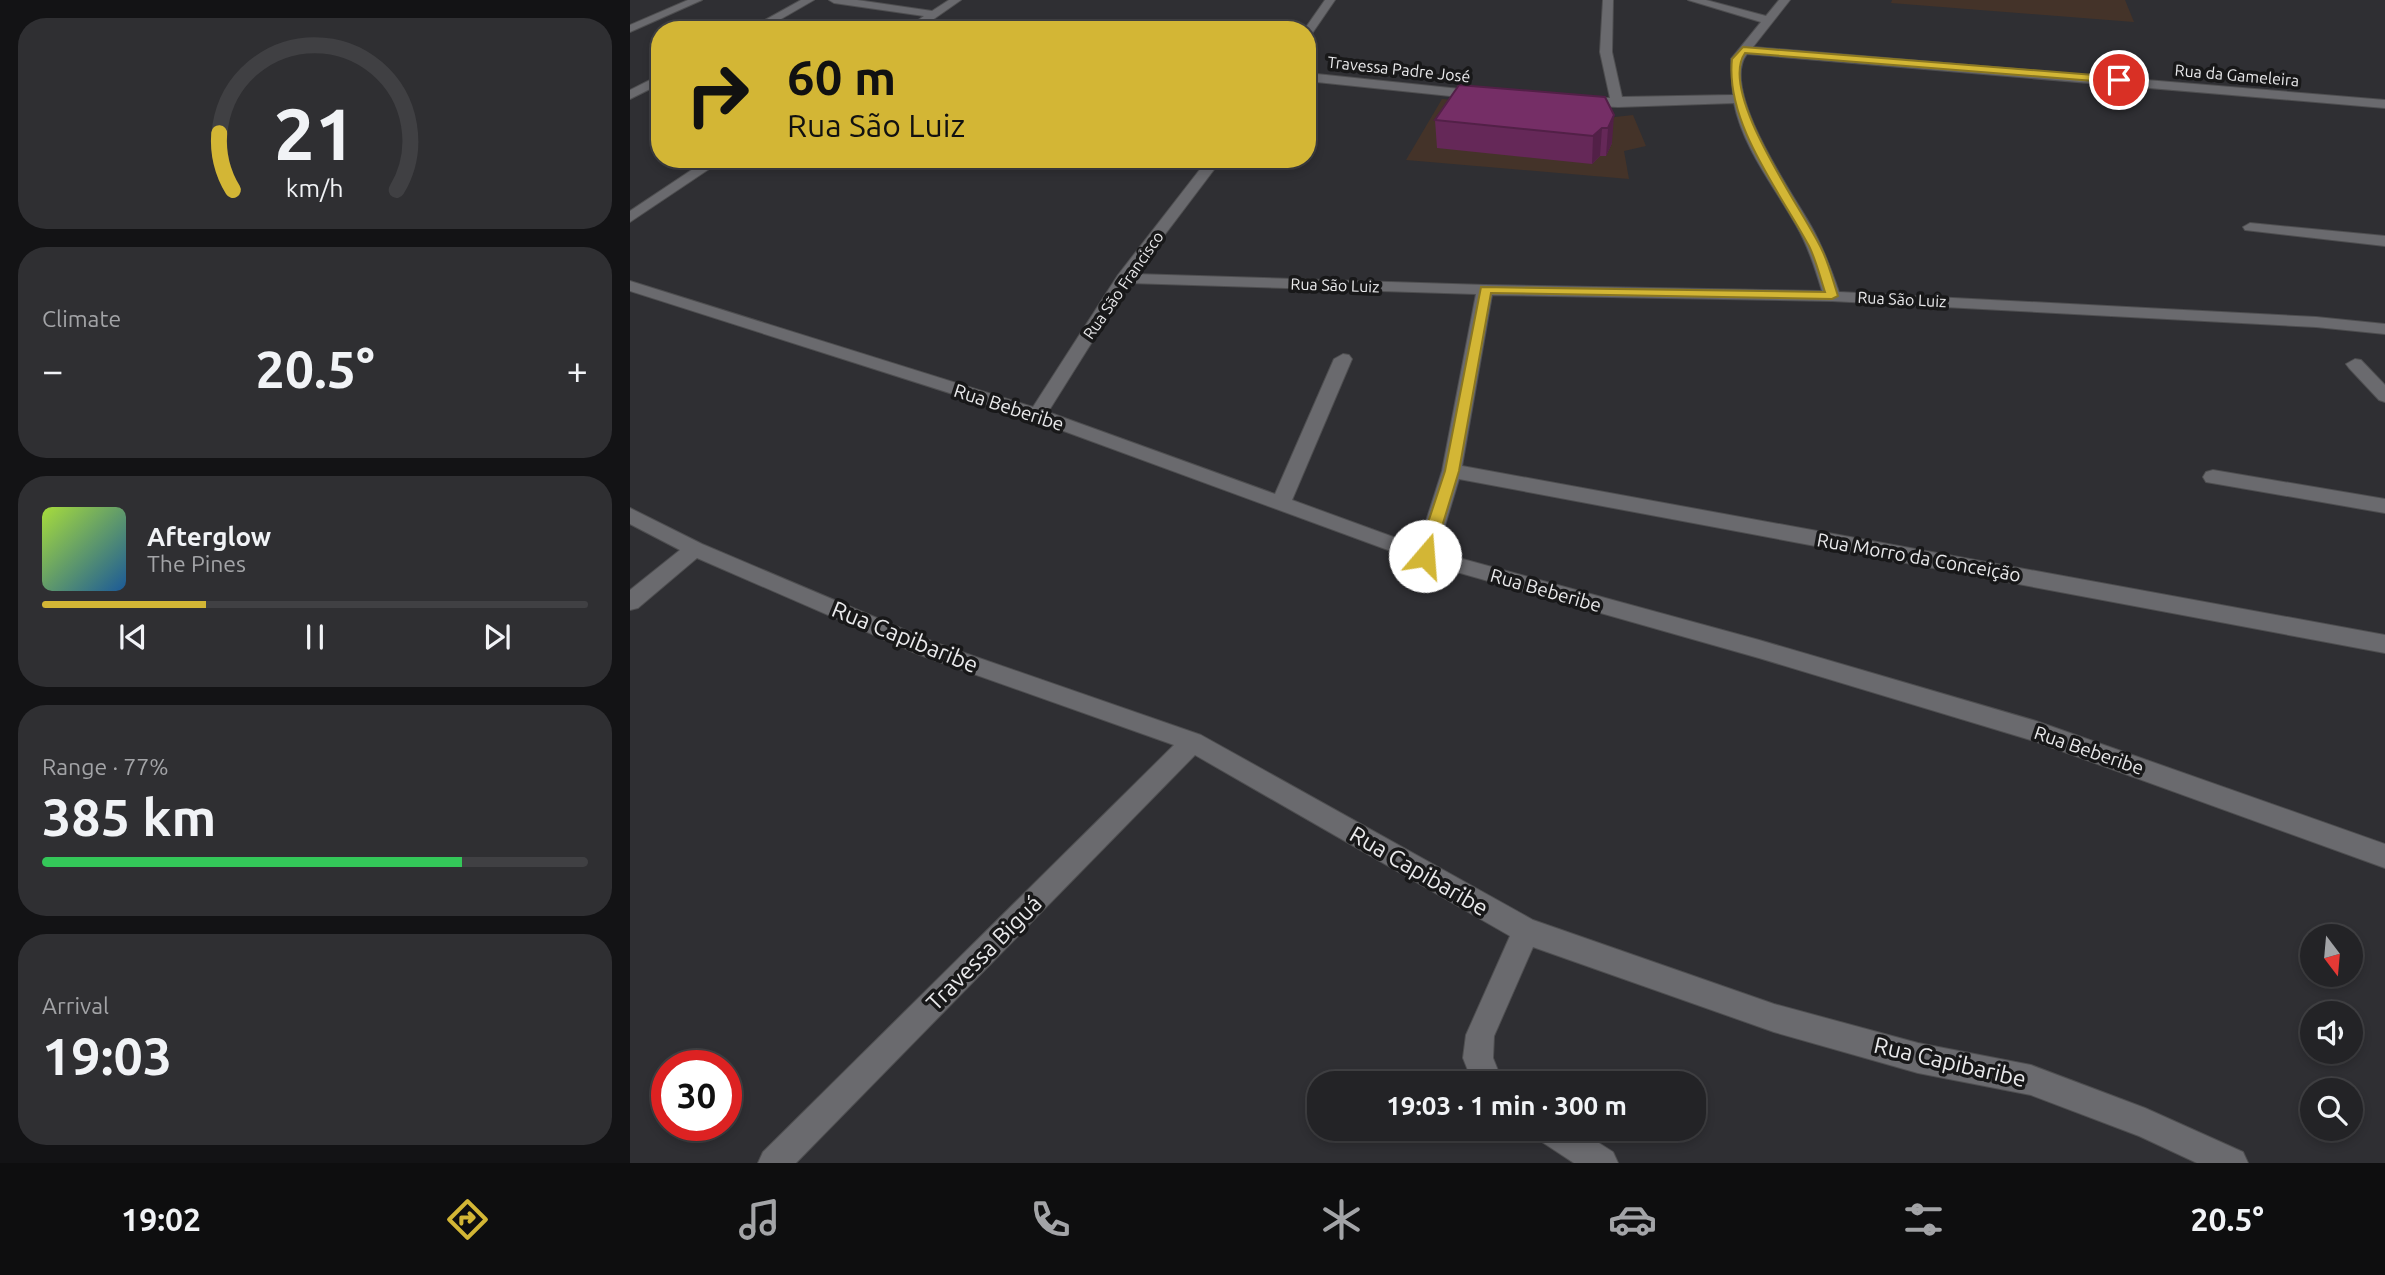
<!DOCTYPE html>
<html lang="en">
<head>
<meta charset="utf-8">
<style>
	:root { --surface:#232326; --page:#2f2f32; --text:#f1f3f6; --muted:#a3a4a7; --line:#404043; --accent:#d3b635 }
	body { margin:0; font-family:Ubuntu,sans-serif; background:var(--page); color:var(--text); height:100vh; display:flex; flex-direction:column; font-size:26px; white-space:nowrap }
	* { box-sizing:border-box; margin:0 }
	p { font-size:23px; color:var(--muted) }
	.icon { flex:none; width:38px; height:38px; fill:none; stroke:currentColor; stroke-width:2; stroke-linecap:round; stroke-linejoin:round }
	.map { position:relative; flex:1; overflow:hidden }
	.side { display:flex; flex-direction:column; gap:18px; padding:18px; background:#131315; width:630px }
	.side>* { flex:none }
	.guide { position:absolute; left:21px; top:21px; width:665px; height:147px; border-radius:28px; box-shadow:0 4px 10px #0003,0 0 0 2px var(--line); background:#d3b635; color:#111; overflow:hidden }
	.needle { width:46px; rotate:164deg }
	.tools { position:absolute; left:1670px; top:924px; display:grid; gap:14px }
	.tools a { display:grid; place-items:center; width:63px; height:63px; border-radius:50%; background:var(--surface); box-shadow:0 4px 10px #0003,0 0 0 2px var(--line); font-size:35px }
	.speed { position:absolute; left:21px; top:1050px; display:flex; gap:14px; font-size:35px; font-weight:700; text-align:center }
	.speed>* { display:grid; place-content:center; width:91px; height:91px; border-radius:50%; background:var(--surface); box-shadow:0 4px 10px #0003,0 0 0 2px var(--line); line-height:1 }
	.speed .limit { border:10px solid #d22; background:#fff; color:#111 }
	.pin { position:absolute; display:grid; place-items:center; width:60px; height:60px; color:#fff; margin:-30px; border:4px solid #fff; border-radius:50%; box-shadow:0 2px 7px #0007 }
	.me { position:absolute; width:77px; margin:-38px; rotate:18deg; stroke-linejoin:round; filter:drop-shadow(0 0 5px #0008) }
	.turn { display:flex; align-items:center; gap:24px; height:147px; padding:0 21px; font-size:32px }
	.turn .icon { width:91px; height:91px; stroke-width:2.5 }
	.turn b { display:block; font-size:49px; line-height:60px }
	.big { font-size:52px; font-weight:700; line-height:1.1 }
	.side .card { flex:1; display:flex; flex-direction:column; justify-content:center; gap:10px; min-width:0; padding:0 24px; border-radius:28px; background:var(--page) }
	.side .dial { align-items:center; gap:0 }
	.dial svg { height:182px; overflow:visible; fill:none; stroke:var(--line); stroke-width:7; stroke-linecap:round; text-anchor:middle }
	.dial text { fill:var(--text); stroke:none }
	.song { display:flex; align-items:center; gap:21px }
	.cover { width:84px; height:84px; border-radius:10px; background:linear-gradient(135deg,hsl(80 70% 55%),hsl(210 70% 35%)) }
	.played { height:7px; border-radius:4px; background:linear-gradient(90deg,var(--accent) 30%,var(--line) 30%) }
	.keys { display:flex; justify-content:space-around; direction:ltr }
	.heat { display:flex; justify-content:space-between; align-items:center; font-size:38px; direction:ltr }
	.charge { height:10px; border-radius:5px; background:linear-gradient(90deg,#34c759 77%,var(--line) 0) }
	.trip { position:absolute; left:677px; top:1071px; width:399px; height:70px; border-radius:28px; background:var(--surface); box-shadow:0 4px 10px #0003,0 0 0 2px var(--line); font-weight:700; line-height:70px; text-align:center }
	.dock { display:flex; height:112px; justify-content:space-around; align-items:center; background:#0e0e0f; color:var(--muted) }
	.dock .icon { width:49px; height:49px }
	.dock .on { color:var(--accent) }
	.dock b { font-size:32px; color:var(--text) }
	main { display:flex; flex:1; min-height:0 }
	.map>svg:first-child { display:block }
</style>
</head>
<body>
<main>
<section class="side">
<div class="card dial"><svg viewBox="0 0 100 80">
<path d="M14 69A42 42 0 1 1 86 69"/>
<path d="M14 69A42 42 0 0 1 8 44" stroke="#d3b635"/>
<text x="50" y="56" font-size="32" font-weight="700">21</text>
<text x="50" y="72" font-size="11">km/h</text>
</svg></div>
<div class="card"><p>Climate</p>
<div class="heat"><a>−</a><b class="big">20.5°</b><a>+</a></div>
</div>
<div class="card">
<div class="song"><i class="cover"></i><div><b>Afterglow</b><p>The Pines</p></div></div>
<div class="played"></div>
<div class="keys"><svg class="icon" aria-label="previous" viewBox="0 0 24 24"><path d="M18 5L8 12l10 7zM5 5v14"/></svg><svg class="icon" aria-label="pause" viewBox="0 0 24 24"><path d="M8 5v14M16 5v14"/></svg><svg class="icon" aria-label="next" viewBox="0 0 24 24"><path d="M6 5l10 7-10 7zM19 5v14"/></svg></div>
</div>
<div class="card"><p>Range · 77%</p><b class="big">385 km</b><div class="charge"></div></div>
<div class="card"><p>Arrival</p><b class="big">19:03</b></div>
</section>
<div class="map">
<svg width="1755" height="1163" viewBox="0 0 1755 1163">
	<rect width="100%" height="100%" fill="#2f2f33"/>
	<g fill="#443329">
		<path d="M1262 0H1495L1504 22 1261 3Z"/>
		<path d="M812 99 910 109 949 121 1003 115 1016 146 994 151 999 179 776 160Z"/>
	</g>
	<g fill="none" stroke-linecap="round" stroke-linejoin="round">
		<g stroke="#4e4e50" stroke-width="2">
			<g id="minor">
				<path d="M58 0H72L0 32V25Z"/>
				<path d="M171 0H184L132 30H117Z"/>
				<path d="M199 0H227L302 11 319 0H331L288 30H274L294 16 204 3Z"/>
				<path d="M695 0H705L681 35 677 36V30H674Z"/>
				<path d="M973 0H983L982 52 992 97 1103 95 1101 59 1131 22 1058 0H1076L1136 16 1149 0H1160L1123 47 1755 100V108L1117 54C1089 89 1163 194 1181 226 1193 247 1201 269 1209 292L1686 317 1755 324V334L1686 327 1202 301 862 295 832 466 1755 635V653L829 479 807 552 1129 640 1406 721 1755 844V868L1404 741 1129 658 788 561 401 419 0 291V281L403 407 488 275 578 159H592L505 274 855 285 1192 291C1185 268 1178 246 1166 225 1144 186 1113 148 1104 103L988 107 947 105 945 102 951 98H980L970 52ZM499 283 846 294 812 471 788 546 662 500 722 359 719 355 713 354 704 359 645 494 418 412Z"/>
				<path d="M677 73 849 91 855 95 849 99 677 81Z"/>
				<path d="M30 75V84L0 99V90Z"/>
				<path d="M78 159H94L0 222V211Z"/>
				<path d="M1620 223 1755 236V246L1615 230 1613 227Z"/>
				<path d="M1725 359 1731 360 1755 385V402L1749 400 1719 368 1716 364Z"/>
				<path d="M1583 470 1755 499V513L1576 482 1573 477 1576 472Z"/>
				<path d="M0 508 72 544 306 643 571 735 903 920 1144 1004 1288 1043 1401 1065 1515 1108 1613 1152 1618 1163H1567L1509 1136 1401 1095 1288 1073 1144 1032 903 947 864 1036 863 1058 873 1083H843L833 1058 836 1035 880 936 565 755 166 1163H128L133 1152 544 745 290 655 67 558 8 608 0 610V590L50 550 0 524Z"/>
				<path d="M905 1129H947L983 1152 988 1163H944L909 1140Z"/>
			</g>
		</g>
		<use href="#minor" fill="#6a6a6e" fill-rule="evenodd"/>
	</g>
	<path fill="#652858" d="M975 97 982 143 976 156H970L962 164 807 148 805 120Z"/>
	<g fill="#522047">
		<path d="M984 115 982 143 976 156 978 128Z"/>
		<path d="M972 128 970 156 962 164 963 136Z"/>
	</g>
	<path fill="#752e66" stroke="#522047" stroke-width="2" d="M829 85 975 97 984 115 978 128H972L963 136 805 120Z"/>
	<path fill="#d3b635" stroke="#897622" stroke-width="2" d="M1113 47 1489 77 1494 80 1489 83 1115 53C1087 93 1174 211 1192 250 1199 264 1203 281 1208 296L1202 299 861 293 829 471 803 556 795 562 790 560 787 556 815 471 851 287 1195 292C1190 277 1186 260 1179 246 1150 192 1095 123 1102 59Z"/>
	<g text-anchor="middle" stroke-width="7" stroke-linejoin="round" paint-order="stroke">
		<g font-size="16" fill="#e9e9eb" stroke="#181819">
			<text transform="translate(769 69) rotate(6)" y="6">Travessa Padre José</text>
			<text transform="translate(1607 75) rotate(5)" y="6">Rua da Gameleira</text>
			<text transform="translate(493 285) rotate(-55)" y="6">Rua São Francisco</text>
			<text transform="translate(705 285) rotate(2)" y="6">Rua São Luiz</text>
			<text transform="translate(1272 299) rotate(3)" y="6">Rua São Luiz</text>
		</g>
		<g font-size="19" fill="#e9e9eb" stroke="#181819">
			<text transform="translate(379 407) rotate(18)" y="7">Rua Beberibe</text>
			<text transform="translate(1289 557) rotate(10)" y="7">Rua Morro da Conceição</text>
			<text transform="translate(916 590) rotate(16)" y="7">Rua Beberibe</text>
			<text transform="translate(1459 750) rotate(19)" y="7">Rua Beberibe</text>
		</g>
		<g font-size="23" fill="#e9e9eb" stroke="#181819">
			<text transform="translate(275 637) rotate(22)" y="8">Rua Capibaribe</text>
			<text transform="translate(789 871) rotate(30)" y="8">Rua Capibaribe</text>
			<text transform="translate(354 953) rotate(-45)" y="8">Travessa Biguá</text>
			<text transform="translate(1320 1062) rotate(13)" y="8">Rua Capibaribe</text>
		</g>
	</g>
</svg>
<div class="tools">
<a><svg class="needle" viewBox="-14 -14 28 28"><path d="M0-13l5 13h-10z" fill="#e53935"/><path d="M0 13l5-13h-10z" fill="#a3a4a7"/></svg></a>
<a><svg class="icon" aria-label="sound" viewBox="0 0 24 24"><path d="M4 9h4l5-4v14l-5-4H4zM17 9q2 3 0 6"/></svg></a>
<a><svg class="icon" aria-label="search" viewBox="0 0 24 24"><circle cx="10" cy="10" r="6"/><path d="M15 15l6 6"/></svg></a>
</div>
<div class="speed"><div class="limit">30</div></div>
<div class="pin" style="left:1489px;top:80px;background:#d93025"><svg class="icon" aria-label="arrive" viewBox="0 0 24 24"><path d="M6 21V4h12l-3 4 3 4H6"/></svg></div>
<svg class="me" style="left:795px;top:556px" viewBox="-20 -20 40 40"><circle r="19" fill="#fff"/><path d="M0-13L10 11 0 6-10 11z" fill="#d3b635"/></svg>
<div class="trip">19:03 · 1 min · 300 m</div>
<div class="guide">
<div class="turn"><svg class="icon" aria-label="right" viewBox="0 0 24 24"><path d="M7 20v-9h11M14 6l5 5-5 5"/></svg><div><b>60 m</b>Rua São Luiz</div></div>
</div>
</div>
</main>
<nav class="dock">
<b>19:02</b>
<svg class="icon on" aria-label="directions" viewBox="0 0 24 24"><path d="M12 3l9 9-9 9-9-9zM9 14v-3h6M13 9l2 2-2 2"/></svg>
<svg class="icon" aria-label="music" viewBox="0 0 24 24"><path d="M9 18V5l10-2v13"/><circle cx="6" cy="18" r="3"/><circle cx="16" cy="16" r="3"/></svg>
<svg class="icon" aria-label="phone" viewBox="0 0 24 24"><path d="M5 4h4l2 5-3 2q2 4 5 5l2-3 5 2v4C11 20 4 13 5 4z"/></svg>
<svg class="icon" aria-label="climate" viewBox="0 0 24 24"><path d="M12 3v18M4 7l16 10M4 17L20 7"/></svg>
<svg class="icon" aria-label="car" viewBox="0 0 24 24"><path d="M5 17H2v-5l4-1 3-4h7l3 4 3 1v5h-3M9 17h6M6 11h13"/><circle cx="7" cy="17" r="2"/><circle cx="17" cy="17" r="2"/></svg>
<svg class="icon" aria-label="filters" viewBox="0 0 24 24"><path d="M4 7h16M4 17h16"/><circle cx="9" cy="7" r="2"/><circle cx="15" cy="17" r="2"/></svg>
<b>20.5°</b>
</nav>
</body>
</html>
